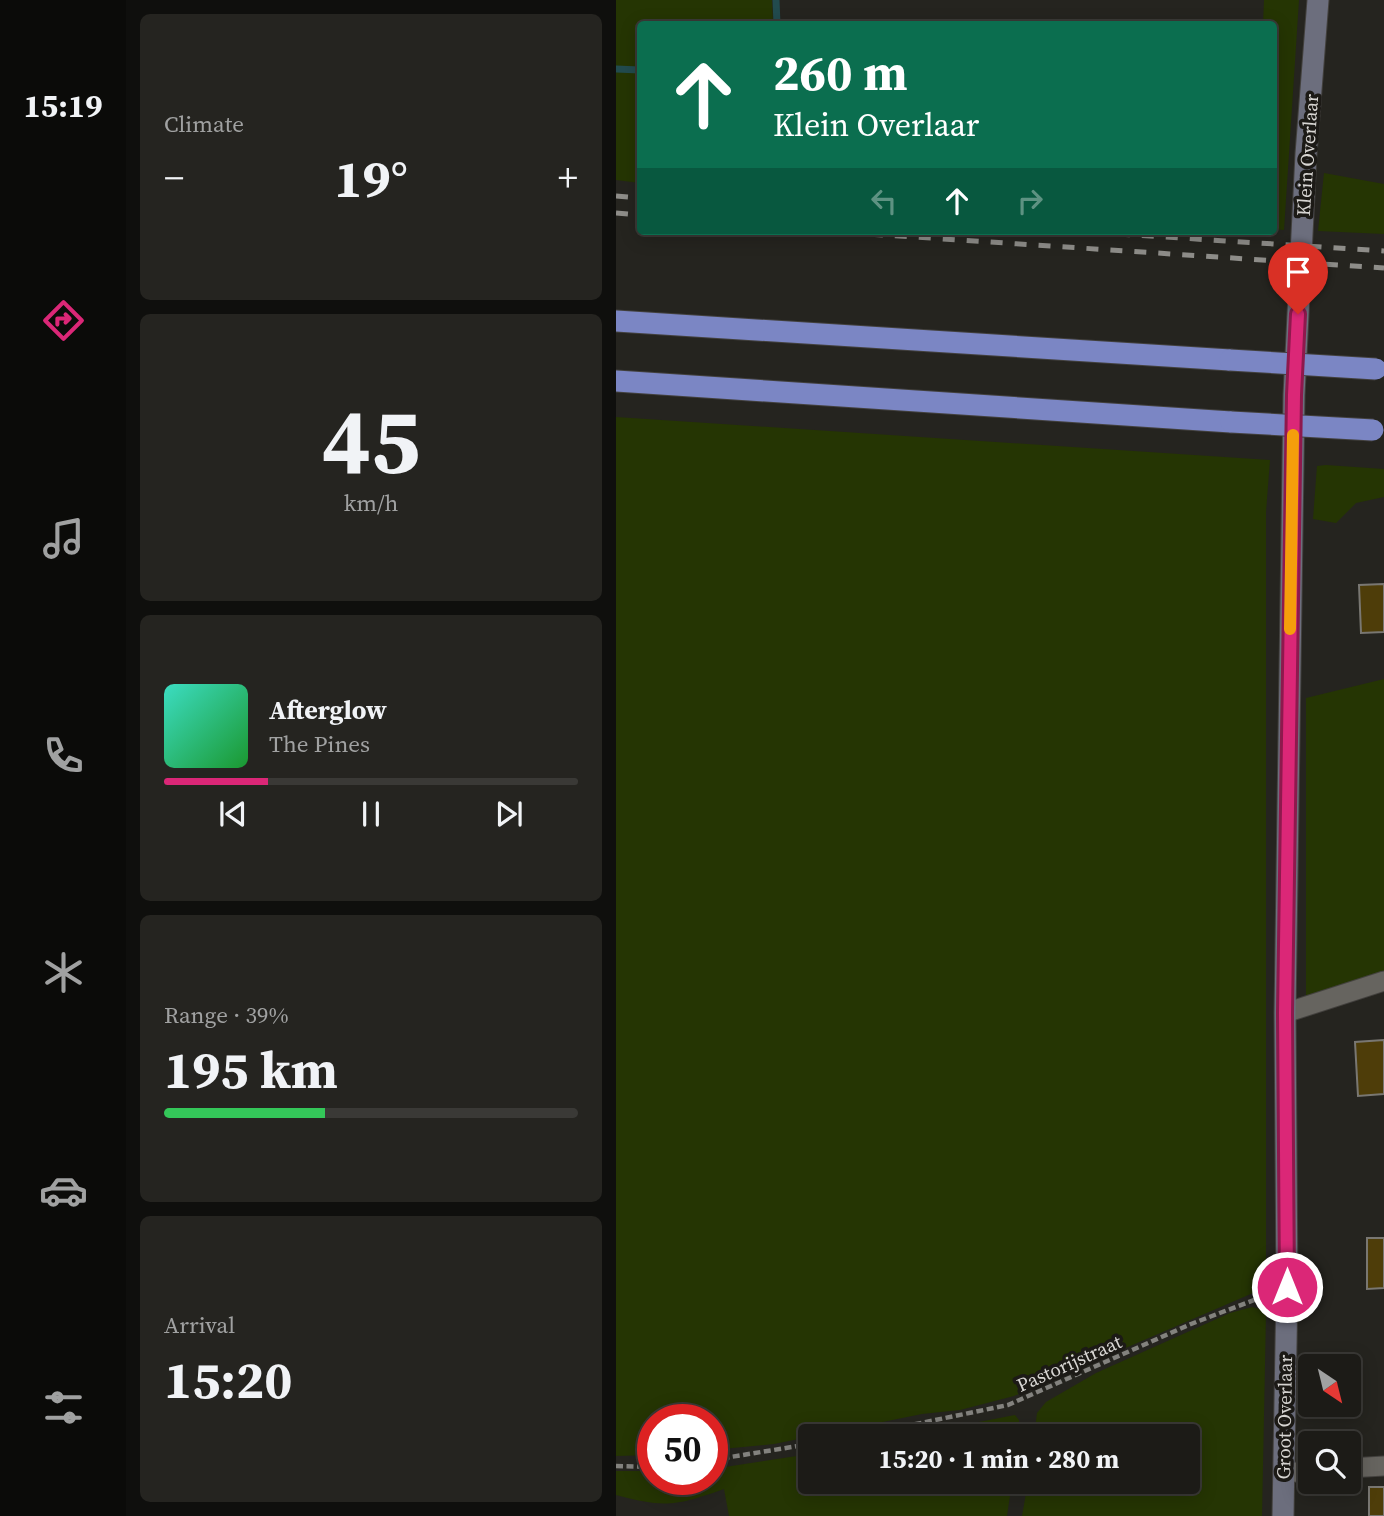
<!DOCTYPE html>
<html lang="en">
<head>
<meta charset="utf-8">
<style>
	:root { --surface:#1c1b17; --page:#252420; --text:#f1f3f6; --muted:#a0a1a1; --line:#3a3936; --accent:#db2777 }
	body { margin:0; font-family:"Source Serif 4",serif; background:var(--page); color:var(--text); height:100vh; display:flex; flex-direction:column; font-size:26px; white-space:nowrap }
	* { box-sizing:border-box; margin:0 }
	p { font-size:23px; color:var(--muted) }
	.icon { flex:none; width:38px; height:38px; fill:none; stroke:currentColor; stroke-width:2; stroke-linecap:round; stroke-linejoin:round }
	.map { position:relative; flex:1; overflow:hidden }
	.panel { display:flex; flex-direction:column; gap:14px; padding:14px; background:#0f0f0d; width:490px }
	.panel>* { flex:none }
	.hud { position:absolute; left:21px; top:21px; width:640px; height:214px; border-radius:7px; box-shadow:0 4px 18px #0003,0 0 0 2px var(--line); background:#0b6e4f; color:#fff; overflow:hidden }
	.needle { width:46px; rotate:145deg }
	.buttons { position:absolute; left:682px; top:1354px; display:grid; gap:14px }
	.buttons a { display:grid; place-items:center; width:63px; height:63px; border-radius:7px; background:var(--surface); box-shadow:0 4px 18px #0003,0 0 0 2px var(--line); font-size:35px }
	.speed { position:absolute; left:21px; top:1404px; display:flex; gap:14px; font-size:35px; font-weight:700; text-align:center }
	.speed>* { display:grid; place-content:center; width:91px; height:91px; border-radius:50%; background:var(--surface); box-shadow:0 4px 18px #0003,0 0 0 2px var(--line); line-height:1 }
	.speed .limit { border:10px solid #d22; background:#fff; color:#111 }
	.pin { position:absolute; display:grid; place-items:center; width:60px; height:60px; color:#fff; margin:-72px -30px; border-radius:50% 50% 50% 0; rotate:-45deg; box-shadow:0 0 7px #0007 }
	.pin .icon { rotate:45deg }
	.me { position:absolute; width:77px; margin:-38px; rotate:0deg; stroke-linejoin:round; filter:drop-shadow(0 0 5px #0008) }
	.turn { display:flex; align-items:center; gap:24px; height:147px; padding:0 21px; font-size:32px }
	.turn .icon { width:91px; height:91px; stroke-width:2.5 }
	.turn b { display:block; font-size:49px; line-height:60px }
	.lanes { display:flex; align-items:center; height:66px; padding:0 21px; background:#0003; justify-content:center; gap:35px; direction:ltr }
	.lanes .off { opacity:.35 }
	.big { font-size:52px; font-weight:700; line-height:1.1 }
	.panel .tile { flex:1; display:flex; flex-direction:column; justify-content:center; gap:10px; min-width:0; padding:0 24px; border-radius:10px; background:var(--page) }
	.panel .dial { align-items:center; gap:0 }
	.dial b { font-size:91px; line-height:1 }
	.song { display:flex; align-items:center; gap:21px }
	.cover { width:84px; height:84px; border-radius:10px; background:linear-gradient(135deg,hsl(170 70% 55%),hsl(130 70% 35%)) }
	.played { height:7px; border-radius:4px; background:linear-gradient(90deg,var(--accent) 25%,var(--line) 25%) }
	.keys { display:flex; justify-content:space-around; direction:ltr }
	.heat { display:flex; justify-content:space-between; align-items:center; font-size:38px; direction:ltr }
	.charge { height:10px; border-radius:5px; background:linear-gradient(90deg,#34c759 39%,var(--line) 0) }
	.trip { position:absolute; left:182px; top:1424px; width:402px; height:70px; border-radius:7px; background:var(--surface); box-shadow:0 4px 18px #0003,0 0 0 2px var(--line); font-weight:700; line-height:70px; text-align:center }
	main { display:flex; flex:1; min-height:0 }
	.tabs { display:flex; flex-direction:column; width:126px; justify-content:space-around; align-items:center; background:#0b0b09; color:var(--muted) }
	.tabs .icon { width:49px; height:49px }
	.tabs .on { color:var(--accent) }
	.tabs b { font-size:32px; color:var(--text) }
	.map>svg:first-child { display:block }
</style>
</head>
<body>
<main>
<nav class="tabs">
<b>15:19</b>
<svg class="icon on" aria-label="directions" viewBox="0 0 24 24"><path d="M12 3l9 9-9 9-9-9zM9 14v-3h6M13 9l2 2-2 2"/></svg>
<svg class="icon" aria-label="music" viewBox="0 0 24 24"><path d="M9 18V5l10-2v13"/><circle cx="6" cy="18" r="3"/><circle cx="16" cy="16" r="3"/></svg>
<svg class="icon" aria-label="phone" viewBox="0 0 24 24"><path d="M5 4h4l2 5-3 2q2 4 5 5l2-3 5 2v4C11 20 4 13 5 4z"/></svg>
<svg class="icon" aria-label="climate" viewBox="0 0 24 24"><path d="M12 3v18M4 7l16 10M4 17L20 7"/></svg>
<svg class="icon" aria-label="car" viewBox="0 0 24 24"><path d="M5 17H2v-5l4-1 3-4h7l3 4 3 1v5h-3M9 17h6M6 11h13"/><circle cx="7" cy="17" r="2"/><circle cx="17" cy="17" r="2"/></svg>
<svg class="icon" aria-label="filters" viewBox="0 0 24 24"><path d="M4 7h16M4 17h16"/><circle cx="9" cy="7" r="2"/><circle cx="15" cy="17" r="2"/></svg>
</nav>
<section class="panel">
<div class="tile"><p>Climate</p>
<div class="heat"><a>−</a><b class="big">19°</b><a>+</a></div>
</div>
<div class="tile dial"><b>45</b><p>km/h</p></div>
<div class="tile">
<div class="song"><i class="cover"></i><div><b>Afterglow</b><p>The Pines</p></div></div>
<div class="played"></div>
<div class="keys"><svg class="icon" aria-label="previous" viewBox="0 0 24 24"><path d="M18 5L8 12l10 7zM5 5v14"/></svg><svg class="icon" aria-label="pause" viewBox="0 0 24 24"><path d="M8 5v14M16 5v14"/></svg><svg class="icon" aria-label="next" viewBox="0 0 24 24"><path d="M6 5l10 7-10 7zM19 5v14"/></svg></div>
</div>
<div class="tile"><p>Range · 39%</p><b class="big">195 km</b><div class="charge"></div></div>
<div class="tile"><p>Arrival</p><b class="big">15:20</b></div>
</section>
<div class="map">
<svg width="768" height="1516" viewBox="0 0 768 1516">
	<rect width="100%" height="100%" fill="#25241f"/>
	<g fill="#253503">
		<path d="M0 0H156L157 24H24V183L0 180Z"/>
		<path d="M648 0H683L668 230 658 229V24H647Z"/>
		<path d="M708 173 768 184V234L702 231Z"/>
		<path d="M0 417 654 460 650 512V1261L652 1283 644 1290 398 1396 344 1410 306 1414 158 1444 96 1450V1419H37V1455L0 1456Z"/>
		<path d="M710 465 768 469V497L740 503 720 523 697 519 701 466Z"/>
		<path d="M768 679V972L690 1000V698Z"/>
		<path d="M636 1307 644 1309 650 1314 646 1516H406L412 1482H572V1437H418L421 1413 430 1402 480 1373 614 1313Z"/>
		<path d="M399 1415 403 1420V1437H285Z"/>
		<path d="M194 1454V1482H396L391 1516H113L108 1489C60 1506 49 1508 0 1495V1471H37V1479H96V1469Z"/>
	</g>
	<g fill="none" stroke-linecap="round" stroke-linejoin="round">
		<g stroke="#224b4e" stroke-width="7">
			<path d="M160 0 161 24"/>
			<path d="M0 69 24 70"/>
		</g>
	</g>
	<g fill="#4e3d09" stroke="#797772" stroke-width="2">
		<path d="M768 584V632L745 633 743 585Z"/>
		<path d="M768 1040V1094L742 1096 739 1042Z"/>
		<path d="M751 1238H768V1288L751 1289Z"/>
		<rect x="753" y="1487" width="15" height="29"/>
	</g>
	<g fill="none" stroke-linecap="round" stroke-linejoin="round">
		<g stroke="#43413e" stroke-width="21">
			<g id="street">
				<path d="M669 1013 768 981"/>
				<path d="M733 1468 768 1466"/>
				<path d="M667 1473 695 1471"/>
			</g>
		</g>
		<g stroke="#43413e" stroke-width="23">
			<path id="secondary" d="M667 1516 671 1287 669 1013 678 395 690 154 702 0"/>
		</g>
		<g stroke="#43413e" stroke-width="23">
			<g id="highway">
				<path d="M0 321 614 360"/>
				<path d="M0 381 615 422"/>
			</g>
		</g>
		<g stroke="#83827e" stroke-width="4.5" stroke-dasharray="7 3.5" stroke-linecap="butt">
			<path d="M237 1437 392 1405 575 1324 651 1295"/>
			<path d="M96 1460 194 1444"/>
			<path d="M0 1466 37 1467"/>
		</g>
		<use href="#street" stroke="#66645f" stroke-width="19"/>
		<use href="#secondary" stroke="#6c6e7d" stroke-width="21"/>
		<use href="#highway" stroke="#7b86c4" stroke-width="21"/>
		<g stroke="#8e8d89" stroke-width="5" stroke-dasharray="12 12" stroke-linecap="butt">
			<path d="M0 196 24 198"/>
			<path d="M0 213 24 215"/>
			<path d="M207 231 768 268"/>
			<path d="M454 231 768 251"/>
		</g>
		<g stroke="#43413e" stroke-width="23" stroke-linecap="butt">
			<g id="highway-bridge">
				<path d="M614 360 760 369"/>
				<path d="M615 422 757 430"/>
			</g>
		</g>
		<use href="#highway-bridge" stroke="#7b86c4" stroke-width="21"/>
	</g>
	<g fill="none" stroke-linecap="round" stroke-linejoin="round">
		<g stroke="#8e194d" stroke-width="18">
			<path id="route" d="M671 1287 669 1013 678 395 682 314"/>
		</g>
		<use href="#route" stroke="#db2777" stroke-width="12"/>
		<path stroke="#f59e0b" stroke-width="12" d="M674 629 677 435"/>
	</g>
	<g text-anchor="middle" stroke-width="7" stroke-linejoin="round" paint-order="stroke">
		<g font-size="19" fill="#d8d6d3" stroke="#1c1a16">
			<text transform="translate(691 155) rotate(-86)" y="7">Klein Overlaar</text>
			<text transform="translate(453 1363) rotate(-24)" y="7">Pastorijstraat</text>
			<text transform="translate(668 1417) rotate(-89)" y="7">Groot Overlaar</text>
		</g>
	</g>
</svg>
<div class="buttons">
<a><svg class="needle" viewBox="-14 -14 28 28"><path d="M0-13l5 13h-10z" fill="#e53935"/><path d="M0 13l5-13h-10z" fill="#a0a1a1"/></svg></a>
<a><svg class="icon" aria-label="search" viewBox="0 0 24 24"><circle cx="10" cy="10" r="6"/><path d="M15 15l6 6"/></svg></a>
</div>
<div class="speed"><div class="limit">50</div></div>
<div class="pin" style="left:682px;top:314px;background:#d93025"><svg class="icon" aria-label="arrive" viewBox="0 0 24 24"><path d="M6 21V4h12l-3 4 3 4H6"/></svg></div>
<svg class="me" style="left:671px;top:1287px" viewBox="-20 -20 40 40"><circle r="17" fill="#db2777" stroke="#fff" stroke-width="3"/><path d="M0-11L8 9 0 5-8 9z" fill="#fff"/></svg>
<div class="trip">15:20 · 1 min · 280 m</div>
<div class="hud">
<div class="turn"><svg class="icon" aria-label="ahead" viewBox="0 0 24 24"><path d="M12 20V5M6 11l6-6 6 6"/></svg><div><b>260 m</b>Klein Overlaar</div></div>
<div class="lanes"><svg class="icon off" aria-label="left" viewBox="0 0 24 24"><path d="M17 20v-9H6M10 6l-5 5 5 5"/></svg><svg class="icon" aria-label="ahead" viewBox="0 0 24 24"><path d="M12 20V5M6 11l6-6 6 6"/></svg><svg class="icon off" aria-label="right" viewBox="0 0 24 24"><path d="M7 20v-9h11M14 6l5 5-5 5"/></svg></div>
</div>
</div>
</main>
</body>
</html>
